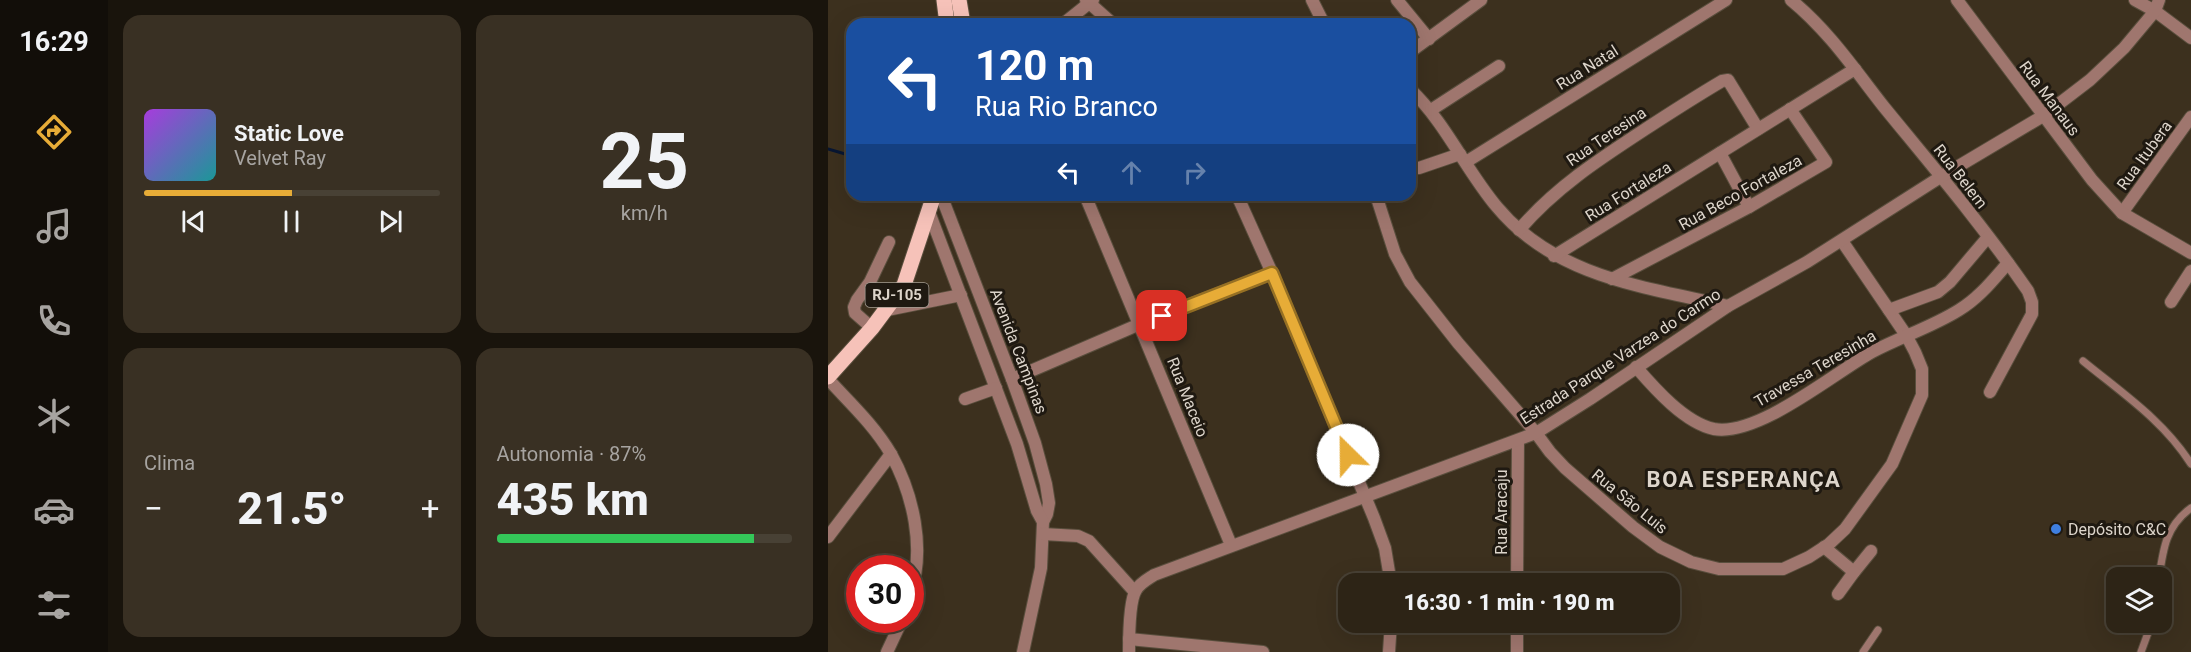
<!DOCTYPE html>
<html lang="pt">
<head>
<meta charset="utf-8">
<style>
	:root { --surface:#2d2416; --page:#393023; --text:#f1f3f6; --muted:#a7a4a1; --line:#484135; --accent:#e7ac37 }
	body { margin:0; font-family:Roboto,sans-serif; background:var(--page); color:var(--text); height:100vh; display:flex; flex-direction:column; font-size:22px; white-space:nowrap }
	* { box-sizing:border-box; margin:0 }
	p { font-size:20px; color:var(--muted) }
	.icon { flex:none; width:33px; height:33px; fill:none; stroke:currentColor; stroke-width:2; stroke-linecap:round; stroke-linejoin:round }
	.map { position:relative; flex:1; overflow:hidden }
	.side { display:flex; flex-direction:column; gap:15px; padding:15px; background:#19140c; width:720px }
	.side>* { flex:none }
	.hud { position:absolute; left:18px; top:18px; width:570px; height:183px; border-radius:18px; box-shadow:0 6px 24px #0002,0 0 0 2px var(--line); background:#1a4fa0; color:#fff; overflow:hidden }
	.tools { position:absolute; left:1278px; top:567px; display:grid; gap:12px }
	.tools a { display:grid; place-items:center; width:66px; height:66px; border-radius:12px; background:var(--surface); box-shadow:0 6px 24px #0002,0 0 0 2px var(--line); font-size:30px }
	.speed { position:absolute; left:18px; top:555px; display:flex; gap:12px; font-size:30px; font-weight:700; text-align:center }
	.speed>* { display:grid; place-content:center; width:78px; height:78px; border-radius:50%; background:var(--surface); box-shadow:0 6px 24px #0002,0 0 0 2px var(--line); line-height:1 }
	.speed .limit { border:9px solid #d22; background:#fff; color:#111 }
	.pin { position:absolute; display:grid; place-items:center; width:51px; height:51px; color:#fff; margin:-26px; border-radius:12px; box-shadow:0 3px 9px #0006 }
	.me { position:absolute; width:66px; margin:-33px; rotate:337deg; stroke-linejoin:round; filter:drop-shadow(0 0 4px #0008) }
	.turn { display:flex; align-items:center; gap:21px; height:126px; padding:0 30px; font-size:27px }
	.turn .icon { width:78px; height:78px; stroke-width:2.5 }
	.turn b { display:block; font-size:42px; line-height:51px }
	.lanes { display:flex; align-items:center; height:57px; padding:0 30px; background:#0003; justify-content:center; gap:30px; direction:ltr }
	.lanes .off { opacity:.35 }
	.big { font-size:45px; font-weight:800; line-height:1.1 }
	.side .card { flex:1; display:flex; flex-direction:column; justify-content:center; gap:9px; min-width:0; padding:0 21px; border-radius:18px; background:var(--page) }
	.side .dial { align-items:center; gap:0 }
	.dial b { font-size:78px; line-height:1 }
	.song { display:flex; align-items:center; gap:18px }
	.cover { width:72px; height:72px; border-radius:9px; background:linear-gradient(135deg,hsl(280 70% 55%),hsl(180 70% 35%)) }
	.played { height:6px; border-radius:3px; background:linear-gradient(90deg,var(--accent) 50%,var(--line) 50%) }
	.keys { display:flex; justify-content:space-around; direction:ltr }
	.heat { display:flex; justify-content:space-between; align-items:center; font-size:33px; direction:ltr }
	.charge { height:9px; border-radius:4px; background:linear-gradient(90deg,#34c759 87%,var(--line) 0) }
	.side .tiles { flex:1; display:grid; gap:15px; grid-template-columns:repeat(2,1fr) }
	.trip { position:absolute; left:510px; top:573px; width:342px; height:60px; border-radius:18px; background:var(--surface); box-shadow:0 6px 24px #0002,0 0 0 2px var(--line); font-weight:800; line-height:60px; text-align:center }
	main { display:flex; flex:1; min-height:0 }
	.tab-bar { display:flex; flex-direction:column; width:108px; justify-content:space-around; align-items:center; background:#120e09; color:var(--muted) }
	.tab-bar .icon { width:42px; height:42px }
	.tab-bar .selected { color:var(--accent) }
	.tab-bar b { font-size:27px; color:var(--text) }
	.map>svg:first-child { display:block }
</style>
</head>
<body>
<main>
<nav class="tab-bar">
<b>16:29</b>
<svg class="icon selected" aria-label="directions" viewBox="0 0 24 24"><path d="M12 3l9 9-9 9-9-9zM9 14v-3h6M13 9l2 2-2 2"/></svg>
<svg class="icon" aria-label="music" viewBox="0 0 24 24"><path d="M9 18V5l10-2v13"/><circle cx="6" cy="18" r="3"/><circle cx="16" cy="16" r="3"/></svg>
<svg class="icon" aria-label="phone" viewBox="0 0 24 24"><path d="M5 4h4l2 5-3 2q2 4 5 5l2-3 5 2v4C11 20 4 13 5 4z"/></svg>
<svg class="icon" aria-label="climate" viewBox="0 0 24 24"><path d="M12 3v18M4 7l16 10M4 17L20 7"/></svg>
<svg class="icon" aria-label="car" viewBox="0 0 24 24"><path d="M5 17H2v-5l4-1 3-4h7l3 4 3 1v5h-3M9 17h6M6 11h13"/><circle cx="7" cy="17" r="2"/><circle cx="17" cy="17" r="2"/></svg>
<svg class="icon" aria-label="filters" viewBox="0 0 24 24"><path d="M4 7h16M4 17h16"/><circle cx="9" cy="7" r="2"/><circle cx="15" cy="17" r="2"/></svg>
</nav>
<section class="side">
<div class="tiles">
<div class="card">
<div class="song"><i class="cover"></i><div><b>Static Love</b><p>Velvet Ray</p></div></div>
<div class="played"></div>
<div class="keys"><svg class="icon" aria-label="previous" viewBox="0 0 24 24"><path d="M18 5L8 12l10 7zM5 5v14"/></svg><svg class="icon" aria-label="pause" viewBox="0 0 24 24"><path d="M8 5v14M16 5v14"/></svg><svg class="icon" aria-label="next" viewBox="0 0 24 24"><path d="M6 5l10 7-10 7zM19 5v14"/></svg></div>
</div>
<div class="card dial"><b>25</b><p>km/h</p></div>
<div class="card"><p>Clima</p>
<div class="heat"><a>−</a><b class="big">21.5°</b><a>+</a></div>
</div>
<div class="card"><p>Autonomia · 87%</p><b class="big">435 km</b><div class="charge"></div></div>
</div>
</section>
<div class="map">
<svg width="1363" height="652" viewBox="0 0 1363 652">
	<rect width="100%" height="100%" fill="#3c301e"/>
	<g fill="none" stroke-linecap="round" stroke-linejoin="round">
		<path stroke="#081632" stroke-width="3" d="M0 149 24 156"/>
		<g stroke="#594e3d" stroke-width="9">
			<g id="service">
				<path d="M1255 361C1294 393 1336 421 1363 464"/>
				<path d="M1331 578C1335 549 1338 526 1363 508"/>
				<path d="M1035 652 1050 630"/>
				<path d="M1313 652 1324 622"/>
			</g>
		</g>
		<g stroke="#594e3d" stroke-width="14">
			<g id="minor">
				<path d="M258 0 285 24"/>
				<path d="M484 0 496 24"/>
				<path d="M569 0 601 39"/>
				<path d="M963 0C1000 30 1027 70 1056 107 1105 167 1156 227 1200 291L1204 302V314L1162 392"/>
				<path d="M1307 0 1327 11 1363 38"/>
				<path d="M582 52 653 0"/>
				<path d="M582 89C618 123 637 169 669 207 727 277 817 287 900 306"/>
				<path d="M603 110 671 66"/>
				<path d="M892 153 921 207"/>
				<path d="M638 162 898 0"/>
				<path d="M591 168 632 154"/>
				<path d="M113 195 184 379 207 443 218 484 221 503 219 514 215 522 213 568 195 652"/>
				<path d="M257 195 403 545"/>
				<path d="M409 195 444 273 546 518 557 548 563 584"/>
				<path d="M548 195 567 254 582 282 630 343 708 433 722 452 737 468 805 527 832 547 863 562 891 569H955L981 557 1001 544 1017 529 1064 464 1094 395V369L1087 352 1078 335 1014 241"/>
				<path d="M101 212 189 444 209 511 215 522"/>
				<path d="M1294 213 1363 117"/>
				<path d="M691 230C727 188 770 160 816 130 842 113 867 97 894 81L900 80 930 129"/>
				<path d="M726 256 1027 69"/>
				<path d="M784 279 921 207 998 162 962 109"/>
				<path d="M1343 302 1363 271"/>
				<path d="M59 310 133 295"/>
				<path d="M1061 310 1110 292 1122 282 1160 237"/>
				<path d="M44 328 27 313 26 307 29 300 42 282 61 242"/>
				<path d="M808 367C827 389 857 423 886 429 930 437 1006 373 1044 352 1072 337 1104 327 1131 310 1151 298 1165 280 1180 263"/>
				<path d="M0 379C22 403 46 425 63 454 85 494 98 549 82 594"/>
				<path d="M184 379 312 324 444 273"/>
				<path d="M137 399 168 388"/>
				<path d="M215 534 250 536 261 541 306 591"/>
				<path d="M0 537 63 454"/>
				<path d="M996 547 1026 572 1043 551"/>
				<path d="M689 584 690 441"/>
				<path d="M1010 594 1026 572"/>
				<path d="M301 639 435 652"/>
				<path d="M59 652 74 620"/>
				<path d="M301 652C301 638 301 601 308 590 312 583 320 579 326 575L708 433 762 399 900 306 979 262 1114 176 1215 116 1262 80 1296 48 1327 11 1331 0"/>
				<path d="M561 652 563 622"/>
				<path d="M689 652V622"/>
			</g>
		</g>
		<g stroke="#594e3d" stroke-width="14">
			<g id="tertiary">
				<path d="M1129 0 1264 180 1294 213 1363 253"/>
				<path d="M235 24 265 0"/>
			</g>
		</g>
		<g stroke="#594e3d" stroke-width="17">
			<g id="primary">
				<path d="M116 0 119 24"/>
				<path d="M131 0 135 24"/>
				<path d="M0 377 44 328 76 285 106 195"/>
			</g>
		</g>
		<use href="#service" stroke="#9f766e" stroke-width="7"/>
		<use href="#minor" stroke="#9f766e" stroke-width="12"/>
		<use href="#tertiary" stroke="#9f766e" stroke-width="12"/>
		<use href="#primary" stroke="#f6c2b9" stroke-width="15"/>
	</g>
	<g fill="none" stroke-linecap="round" stroke-linejoin="round">
		<g stroke="#967024" stroke-width="15">
			<path id="route" d="M334 316 444 273 520 455"/>
		</g>
		<use href="#route" stroke="#e7ac37" stroke-width="10"/>
	</g>
	<circle fill="#3f7fe0" stroke="#1f1911" stroke-width="2" cx="1228" cy="529" r="6"/>
	<g text-anchor="middle" stroke-width="6" stroke-linejoin="round" paint-order="stroke">
		<rect fill="#1f1911" stroke="#a49d93" stroke-width="1.5" x="37.5" y="283" width="63" height="24" rx="4.5"/>
		<g font-size="15" font-weight="bold" fill="#ddd5cb">
			<text x="69" y="300">RJ-105</text>
		</g>
		<g font-size="16" fill="#ddd5cb" stroke="#1f1911">
			<text transform="translate(759 67) rotate(-32)" y="6">Rua Natal</text>
			<text transform="translate(1222 98) rotate(53)" y="6">Rua Manaus</text>
			<text transform="translate(778 136) rotate(-34)" y="6">Rua Teresina</text>
			<text transform="translate(1316 155) rotate(-54)" y="6">Rua Itubera</text>
			<text transform="translate(1133 176) rotate(52)" y="6">Rua Belem</text>
			<text transform="translate(800 191) rotate(-32)" y="6">Rua Fortaleza</text>
			<text transform="translate(912 192) rotate(-29)" y="6">Rua Beco Fortaleza</text>
			<text transform="translate(191 351) rotate(69)" y="6">Avenida Campinas</text>
			<text transform="translate(792 356) rotate(-33)" y="6">Estrada Parque Varzea do Carmo</text>
			<text transform="translate(987 368) rotate(-30)" y="6">Travessa Teresinha</text>
			<text transform="translate(360 397) rotate(68)" y="6">Rua Maceio</text>
			<text transform="translate(802 501) rotate(39)" y="6">Rua São Luis</text>
			<text transform="translate(673 512) rotate(-90)" y="6">Rua Aracaju</text>
		</g>
		<g font-size="16" fill="#ddd5cb" stroke="#1f1911" text-anchor="start">
			<text x="1240" y="535">Depósito C&amp;C</text>
		</g>
		<g font-size="22" font-weight="bold" letter-spacing="1.5" fill="#ddd5cb" stroke="#1f1911">
			<text x="916" y="487">BOA ESPERANÇA</text>
		</g>
	</g>
</svg>
<div class="tools">
<a><svg class="icon" aria-label="layers" viewBox="0 0 24 24"><path d="M12 4l9 5-9 5-9-5zM3 14l9 5 9-5"/></svg></a>
</div>
<div class="speed"><div class="limit">30</div></div>
<div class="pin" style="left:334px;top:316px;background:#d93025"><svg class="icon" aria-label="arrive" viewBox="0 0 24 24"><path d="M6 21V4h12l-3 4 3 4H6"/></svg></div>
<svg class="me" style="left:520px;top:455px" viewBox="-20 -20 40 40"><circle r="19" fill="#fff"/><path d="M0-13L10 11 0 6-10 11z" fill="#e7ac37"/></svg>
<div class="trip">16:30 · 1 min · 190 m</div>
<div class="hud">
<div class="turn"><svg class="icon" aria-label="left" viewBox="0 0 24 24"><path d="M17 20v-9H6M10 6l-5 5 5 5"/></svg><div><b>120 m</b>Rua Rio Branco</div></div>
<div class="lanes"><svg class="icon" aria-label="left" viewBox="0 0 24 24"><path d="M17 20v-9H6M10 6l-5 5 5 5"/></svg><svg class="icon off" aria-label="ahead" viewBox="0 0 24 24"><path d="M12 20V5M6 11l6-6 6 6"/></svg><svg class="icon off" aria-label="right" viewBox="0 0 24 24"><path d="M7 20v-9h11M14 6l5 5-5 5"/></svg></div>
</div>
</div>
</main>
</body>
</html>
